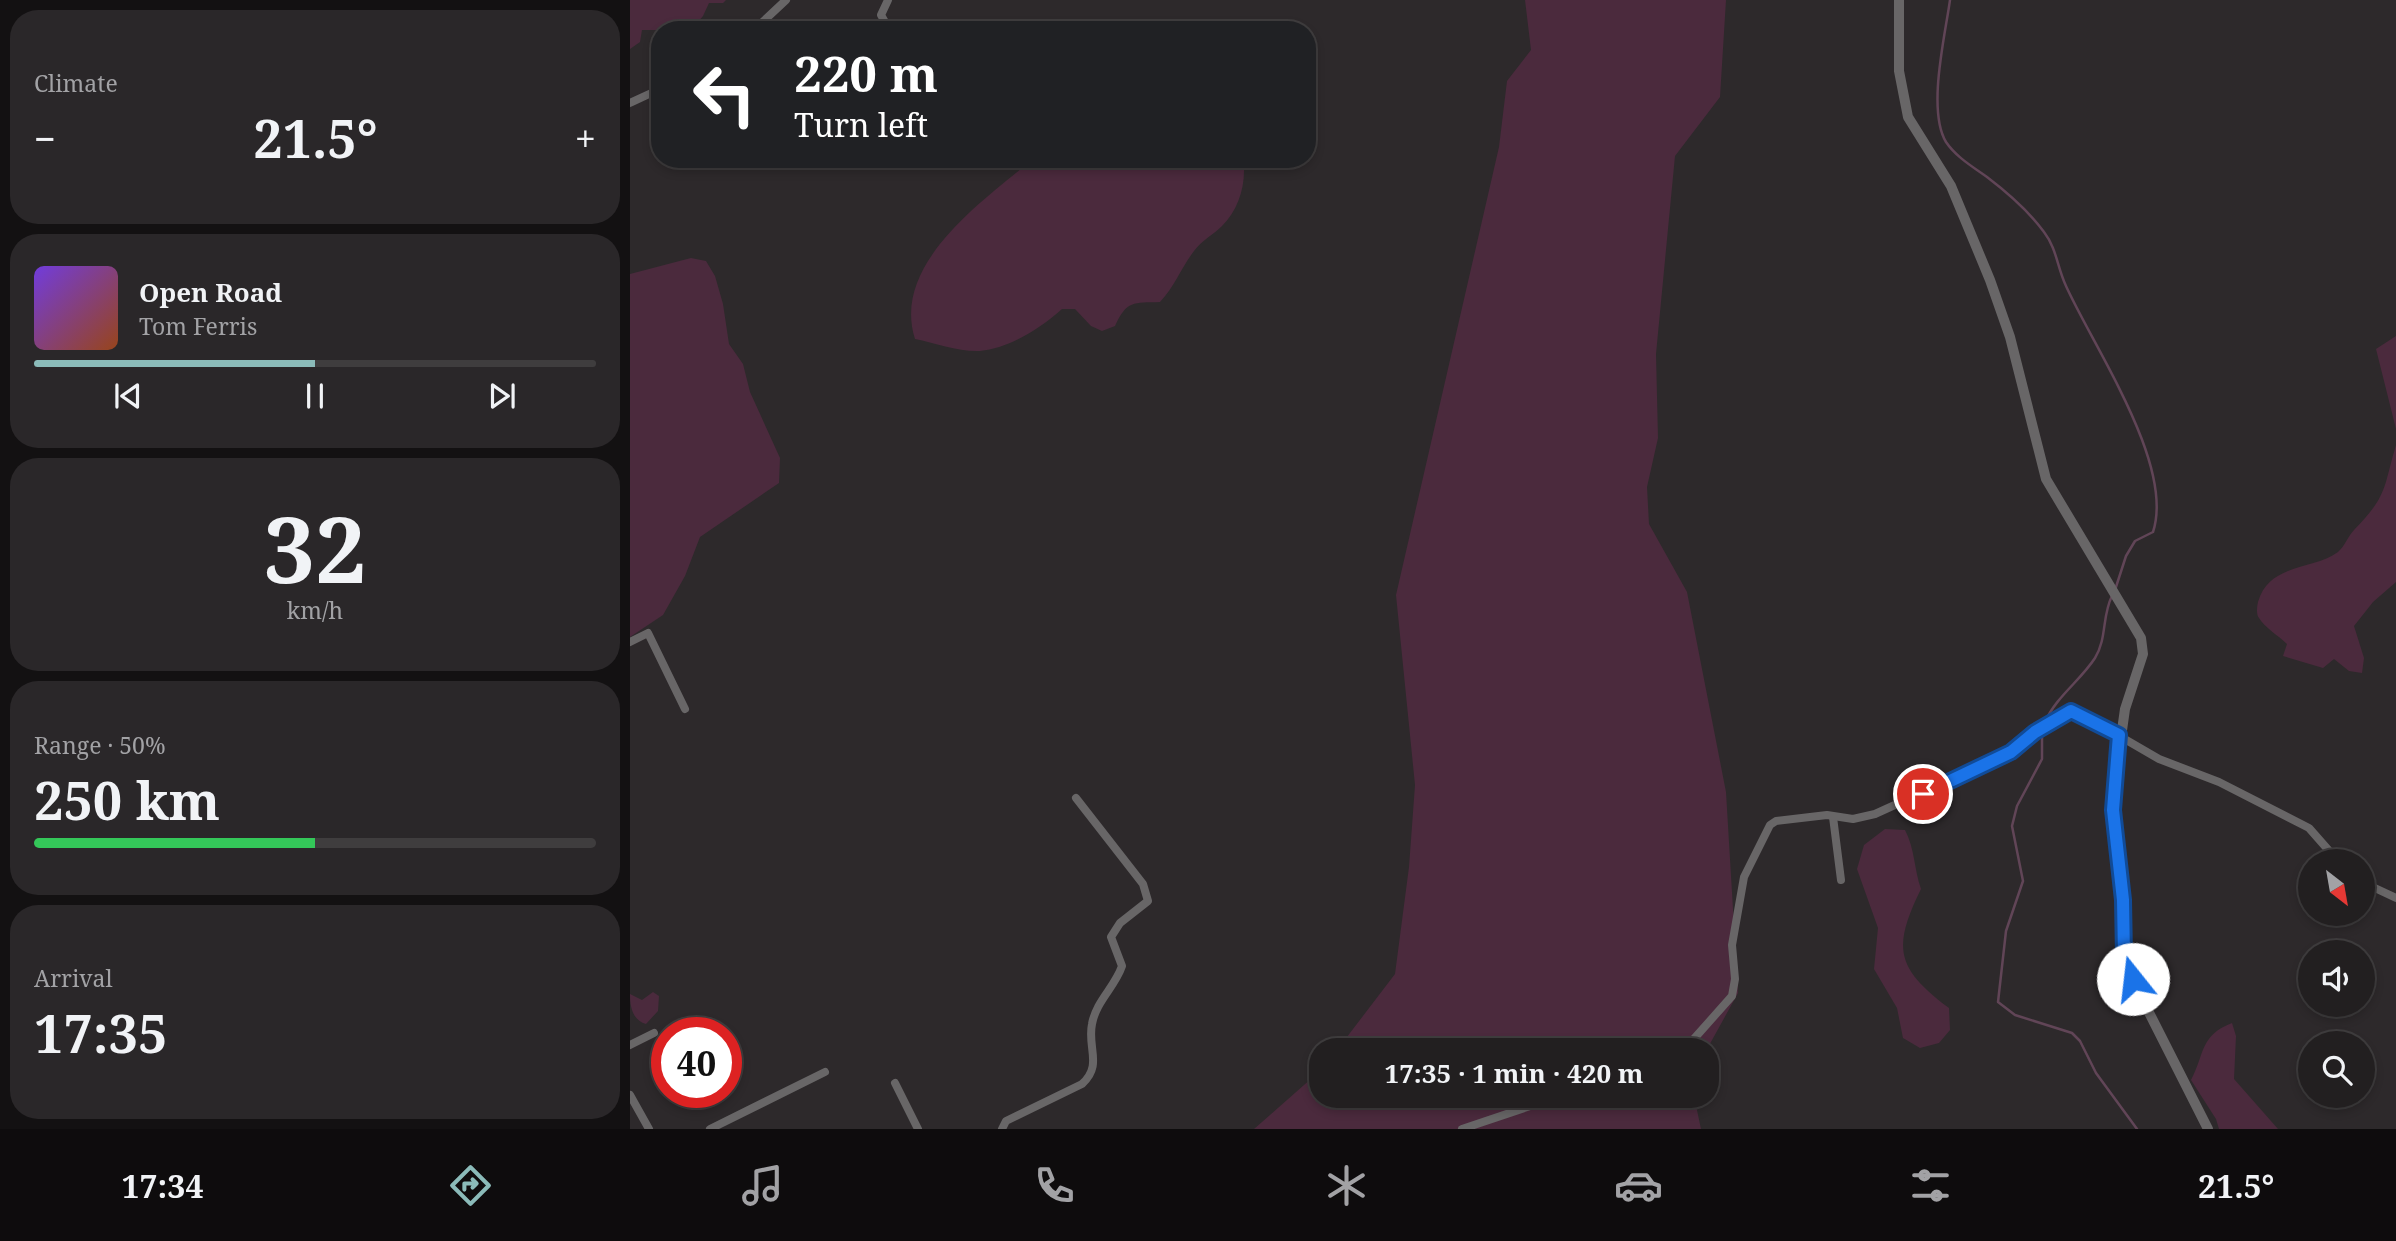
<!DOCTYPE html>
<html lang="en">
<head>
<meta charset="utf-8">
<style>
	:root { --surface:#221f20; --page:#2a2729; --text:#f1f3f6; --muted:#a2a2a5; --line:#3f3d3e; --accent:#8bbbb9 }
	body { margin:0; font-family:"Noto Serif",serif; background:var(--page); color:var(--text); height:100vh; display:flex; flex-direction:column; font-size:26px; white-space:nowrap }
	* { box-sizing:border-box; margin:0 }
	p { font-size:23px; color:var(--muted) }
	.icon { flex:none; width:38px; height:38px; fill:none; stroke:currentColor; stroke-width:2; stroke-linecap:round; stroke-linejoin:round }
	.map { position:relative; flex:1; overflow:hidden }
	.side { display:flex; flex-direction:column; gap:10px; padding:10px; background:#131112; width:630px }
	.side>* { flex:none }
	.banner { position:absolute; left:21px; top:21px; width:665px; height:147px; border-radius:28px; box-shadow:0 4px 10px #0003,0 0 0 2px var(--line); background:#202124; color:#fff; overflow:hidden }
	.needle { width:46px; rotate:149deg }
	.fabs { position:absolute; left:1668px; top:849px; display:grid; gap:14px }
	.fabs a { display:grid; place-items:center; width:77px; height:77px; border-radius:50%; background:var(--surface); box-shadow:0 4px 10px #0003,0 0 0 2px var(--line); font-size:35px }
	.speed { position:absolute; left:21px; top:1017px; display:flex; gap:14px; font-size:35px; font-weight:700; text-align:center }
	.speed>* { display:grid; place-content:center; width:91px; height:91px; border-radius:50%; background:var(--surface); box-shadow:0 4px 10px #0003,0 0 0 2px var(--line); line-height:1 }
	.speed .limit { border:10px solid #d22; background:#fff; color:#111 }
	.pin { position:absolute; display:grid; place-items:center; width:60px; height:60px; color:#fff; margin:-30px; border:4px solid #fff; border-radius:50%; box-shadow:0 2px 7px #0007 }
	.me { position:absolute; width:77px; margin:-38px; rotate:344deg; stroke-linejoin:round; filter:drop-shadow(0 0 5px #0008) }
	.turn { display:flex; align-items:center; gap:24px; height:147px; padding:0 28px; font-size:32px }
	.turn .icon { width:91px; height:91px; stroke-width:2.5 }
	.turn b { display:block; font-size:49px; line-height:60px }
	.big { font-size:52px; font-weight:700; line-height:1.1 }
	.side .tile { flex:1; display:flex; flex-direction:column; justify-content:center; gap:10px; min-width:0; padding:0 24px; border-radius:28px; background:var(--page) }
	.side .dial { align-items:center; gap:0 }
	.dial b { font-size:91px; line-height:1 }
	.song { display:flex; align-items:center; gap:21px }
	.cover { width:84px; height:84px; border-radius:10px; background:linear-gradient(135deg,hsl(260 70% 55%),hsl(20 70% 35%)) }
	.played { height:7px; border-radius:4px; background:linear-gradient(90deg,var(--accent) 50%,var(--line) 50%) }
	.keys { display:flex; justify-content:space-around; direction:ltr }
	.heat { display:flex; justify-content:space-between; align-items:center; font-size:38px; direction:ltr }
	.charge { height:10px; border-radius:5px; background:linear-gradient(90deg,#34c759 50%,var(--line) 0) }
	.trip { position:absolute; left:679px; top:1038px; width:410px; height:70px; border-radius:28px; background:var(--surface); box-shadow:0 4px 10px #0003,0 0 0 2px var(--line); font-weight:700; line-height:70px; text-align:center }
	.menu { display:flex; height:112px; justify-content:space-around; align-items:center; background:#0e0c0d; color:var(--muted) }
	.menu .icon { width:49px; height:49px }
	.menu .active { color:var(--accent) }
	.menu b { font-size:32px; color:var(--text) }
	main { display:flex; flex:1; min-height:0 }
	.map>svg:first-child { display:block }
</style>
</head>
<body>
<main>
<section class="side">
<div class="tile"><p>Climate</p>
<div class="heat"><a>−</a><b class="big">21.5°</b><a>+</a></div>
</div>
<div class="tile">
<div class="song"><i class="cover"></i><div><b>Open Road</b><p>Tom Ferris</p></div></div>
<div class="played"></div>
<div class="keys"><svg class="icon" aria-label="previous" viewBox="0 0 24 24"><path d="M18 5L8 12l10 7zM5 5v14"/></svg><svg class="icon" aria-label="pause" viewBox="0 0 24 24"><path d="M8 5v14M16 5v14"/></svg><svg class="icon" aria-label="next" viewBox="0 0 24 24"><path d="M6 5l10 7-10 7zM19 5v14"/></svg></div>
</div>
<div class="tile dial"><b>32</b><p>km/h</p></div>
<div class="tile"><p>Range · 50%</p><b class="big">250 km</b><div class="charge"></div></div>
<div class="tile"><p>Arrival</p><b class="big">17:35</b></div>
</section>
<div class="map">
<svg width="1766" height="1129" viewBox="0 0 1766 1129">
	<rect width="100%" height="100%" fill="#2d292b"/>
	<g fill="#4b2a3d">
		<path d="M0 0H96L93 3H79L73 16 61 30H12L10 42 0 49Z"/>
		<path d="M895 0H1096L1090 97 1045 156 1026 354 1028 438 1017 487 1019 524 1057 592 1096 792 1108 993 1076 1051 707 1050 765 974 779 867 785 785 766 595 869 147 877 81 901 50Z"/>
		<path d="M403 159H613C617 182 609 210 592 226 583 235 572 240 564 251 551 268 545 286 530 302 503 303 497 300 485 326L472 331 461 326 445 309H432C411 328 380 348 350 351 329 352 305 343 285 339 261 264 353 201 403 159Z"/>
		<path d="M61 258 76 261 85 276 93 304 99 344 113 364 120 392 150 458 149 483 70 537 55 576 33 615 0 637V274Z"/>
		<path d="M1766 336V429L1746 349Z"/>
		<path d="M1766 445V582L1743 602 1724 626 1734 658 1732 673 1719 671 1704 659 1693 668 1653 656 1657 644C1649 636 1634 627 1629 618 1626 614 1627 607 1628 602 1639 563 1684 570 1708 552 1715 546 1718 536 1724 530 1758 495 1753 489 1766 445Z"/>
		<path d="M1255 829 1275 830C1285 849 1284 869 1291 889 1262 948 1266 968 1319 1008L1320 1030 1309 1043 1290 1048 1273 1038 1267 1008 1244 969 1248 928 1227 869 1234 845Z"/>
		<path d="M23 992 29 996 28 1011 16 1024C2 1020 0 1006 0 994L12 1000Z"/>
		<path d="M1602 1023 1606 1036 1604 1079 1648 1129H1589L1586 1119 1561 1080C1575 1054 1569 1036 1602 1023Z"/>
		<path d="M691 1070V1096H1064L1071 1129H624Z"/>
	</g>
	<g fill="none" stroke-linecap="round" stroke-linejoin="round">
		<g stroke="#614557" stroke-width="2.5">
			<path d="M1320 0C1315 36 1297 110 1316 142 1326 157 1343 167 1357 177 1378 193 1398 210 1414 232 1427 249 1427 267 1436 286 1464 348 1545 465 1523 532L1505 541 1496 556 1485 590"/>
			<path d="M1415 722C1426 697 1450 681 1465 658 1477 639 1472 615 1482 596"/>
			<path d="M1412 732V759L1387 806 1382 826 1393 881 1376 931 1368 1002 1385 1015 1442 1033 1450 1041 1466 1073 1507 1129"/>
		</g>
		<g stroke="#686667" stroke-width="8">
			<path d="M258 0 251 15 259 29"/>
			<path d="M124 30 156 0"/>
			<path d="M0 103 30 89"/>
			<path d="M0 642 18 633 55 709"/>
			<path d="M1203 817 1211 880"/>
			<path d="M1732 882 1766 898"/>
			<path d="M0 1045 24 1033"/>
			<path d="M1054 1050 1102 996 1105 979 1102 945 1114 877 1140 825 1146 821 1197 815 1223 819 1245 814 1381 752 1434 713 1448 712 1529 759 1589 782 1679 828 1708 861"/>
			<path d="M265 1083 288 1129"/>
			<path d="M0 1095 19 1129"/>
			<path d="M80 1129 195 1072"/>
			<path d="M372 1129 376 1121 452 1084C473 1065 457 1048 462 1024 466 1001 485 987 492 966L481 937 490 923 518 901 513 884 446 798"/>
			<path d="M832 1129 930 1096"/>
		</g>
		<path stroke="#686667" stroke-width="10" d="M1269 0V71L1278 117 1321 186 1360 280 1380 337 1416 479 1511 638 1513 654 1495 709 1484 787 1495 956 1497 969 1578 1129"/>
	</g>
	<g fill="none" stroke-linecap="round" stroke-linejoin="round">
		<g stroke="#114b97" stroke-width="18">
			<path id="route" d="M1293 794 1381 752 1405 732 1441 711 1489 735 1483 810 1493 900 1494 956 1503 979"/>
		</g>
		<use href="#route" stroke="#1a73e8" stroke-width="12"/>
	</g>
</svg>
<div class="fabs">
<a><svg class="needle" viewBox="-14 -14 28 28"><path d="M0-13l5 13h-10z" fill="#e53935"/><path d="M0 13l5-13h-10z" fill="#a2a2a5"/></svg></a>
<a><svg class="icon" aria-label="sound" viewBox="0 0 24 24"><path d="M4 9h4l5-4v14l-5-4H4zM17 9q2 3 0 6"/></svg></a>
<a><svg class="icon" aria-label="search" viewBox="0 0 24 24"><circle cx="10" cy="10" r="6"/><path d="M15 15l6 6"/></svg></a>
</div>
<div class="speed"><div class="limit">40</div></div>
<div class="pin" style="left:1293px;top:794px;background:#d93025"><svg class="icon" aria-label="arrive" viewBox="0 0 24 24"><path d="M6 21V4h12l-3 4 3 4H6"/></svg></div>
<svg class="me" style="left:1503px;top:979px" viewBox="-20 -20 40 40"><circle r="19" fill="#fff"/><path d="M0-13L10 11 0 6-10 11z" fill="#1a73e8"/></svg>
<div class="trip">17:35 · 1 min · 420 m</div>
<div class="banner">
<div class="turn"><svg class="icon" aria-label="left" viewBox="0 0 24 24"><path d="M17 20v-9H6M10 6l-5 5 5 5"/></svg><div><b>220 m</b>Turn left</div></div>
</div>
</div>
</main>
<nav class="menu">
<b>17:34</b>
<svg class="icon active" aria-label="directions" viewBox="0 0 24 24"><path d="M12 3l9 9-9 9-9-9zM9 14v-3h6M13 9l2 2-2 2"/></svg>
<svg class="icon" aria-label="music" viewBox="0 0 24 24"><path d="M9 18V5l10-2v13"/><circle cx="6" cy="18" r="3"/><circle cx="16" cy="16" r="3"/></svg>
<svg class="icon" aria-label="phone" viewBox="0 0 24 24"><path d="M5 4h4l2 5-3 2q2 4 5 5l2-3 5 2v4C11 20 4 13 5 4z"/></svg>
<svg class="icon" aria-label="climate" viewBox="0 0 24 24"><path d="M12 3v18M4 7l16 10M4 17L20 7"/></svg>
<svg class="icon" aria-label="car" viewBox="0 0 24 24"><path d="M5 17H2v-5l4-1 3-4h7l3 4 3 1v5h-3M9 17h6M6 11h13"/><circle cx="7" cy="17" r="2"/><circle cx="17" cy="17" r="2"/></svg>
<svg class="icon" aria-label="filters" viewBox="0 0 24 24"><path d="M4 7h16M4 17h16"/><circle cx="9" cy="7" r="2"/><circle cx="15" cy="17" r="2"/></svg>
<b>21.5°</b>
</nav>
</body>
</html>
